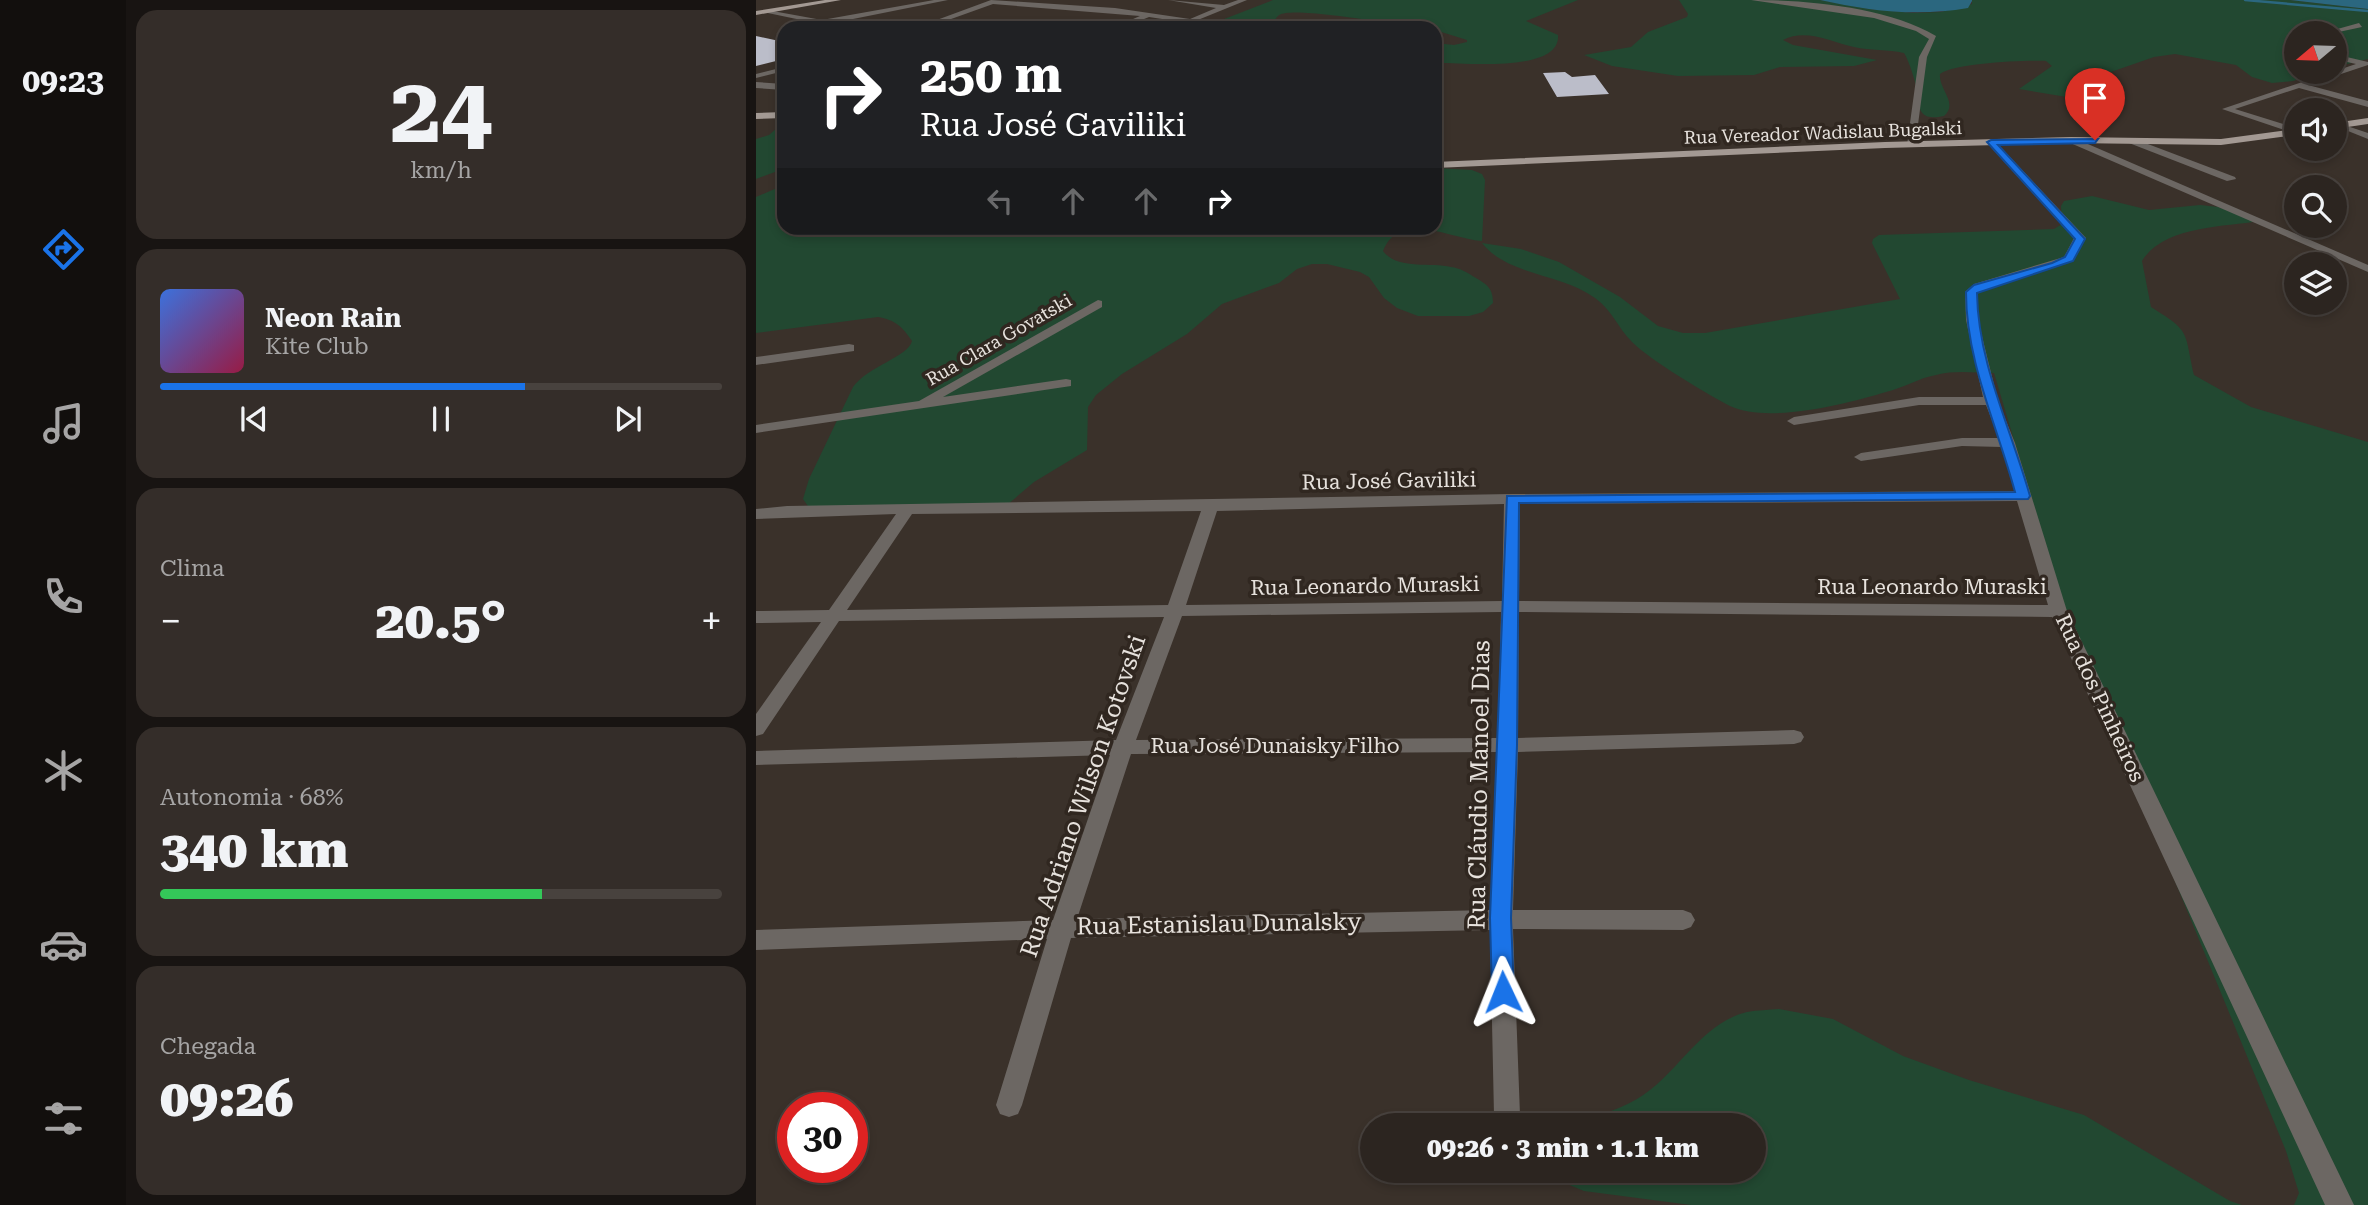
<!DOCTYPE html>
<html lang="pt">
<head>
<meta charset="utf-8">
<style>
	:root { --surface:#2c2520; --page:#342d29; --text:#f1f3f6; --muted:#a6a5a5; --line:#48423e; --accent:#1a73e8 }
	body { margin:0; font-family:"Roboto Serif",serif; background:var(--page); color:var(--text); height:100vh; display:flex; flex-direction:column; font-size:26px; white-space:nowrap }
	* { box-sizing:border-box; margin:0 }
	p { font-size:23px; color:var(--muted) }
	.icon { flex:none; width:38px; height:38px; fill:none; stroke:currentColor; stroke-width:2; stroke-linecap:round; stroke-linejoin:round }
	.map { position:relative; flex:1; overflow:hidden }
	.sheet { display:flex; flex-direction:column; gap:10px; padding:10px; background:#181412; width:630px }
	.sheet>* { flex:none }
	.banner { position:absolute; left:21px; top:21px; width:665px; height:214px; border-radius:21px; box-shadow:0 4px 10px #0003,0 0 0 2px var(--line); background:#202124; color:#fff; overflow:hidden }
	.needle { width:46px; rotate:251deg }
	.controls { position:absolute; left:1528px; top:21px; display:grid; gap:14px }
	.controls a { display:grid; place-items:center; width:63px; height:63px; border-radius:50%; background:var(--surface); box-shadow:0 4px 10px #0003,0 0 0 2px var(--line); font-size:35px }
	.speed { position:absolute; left:21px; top:1092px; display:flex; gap:14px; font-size:35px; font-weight:700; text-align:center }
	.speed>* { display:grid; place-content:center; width:91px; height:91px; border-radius:50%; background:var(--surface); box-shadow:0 4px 10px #0003,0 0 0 2px var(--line); line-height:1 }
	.speed .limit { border:10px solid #d22; background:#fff; color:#111 }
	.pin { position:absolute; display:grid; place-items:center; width:60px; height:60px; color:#fff; margin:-72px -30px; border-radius:50% 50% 50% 0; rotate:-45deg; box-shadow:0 0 7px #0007 }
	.pin .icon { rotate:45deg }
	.me { position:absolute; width:77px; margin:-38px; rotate:358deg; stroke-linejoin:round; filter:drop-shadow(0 0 5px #0008) }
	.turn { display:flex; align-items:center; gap:24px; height:147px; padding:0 28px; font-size:32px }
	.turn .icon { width:91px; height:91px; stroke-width:2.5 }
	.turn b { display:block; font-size:49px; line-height:60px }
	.lanes { display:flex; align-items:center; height:66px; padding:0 28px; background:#0003; justify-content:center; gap:35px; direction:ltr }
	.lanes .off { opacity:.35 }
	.big { font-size:52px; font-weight:800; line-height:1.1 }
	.sheet .tile { flex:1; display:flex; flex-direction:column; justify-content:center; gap:10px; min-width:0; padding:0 24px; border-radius:21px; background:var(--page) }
	.sheet .dial { align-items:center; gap:0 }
	.dial b { font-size:91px; line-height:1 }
	.song { display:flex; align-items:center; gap:21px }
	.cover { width:84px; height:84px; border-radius:10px; background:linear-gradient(135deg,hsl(220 70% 55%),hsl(340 70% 35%)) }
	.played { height:7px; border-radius:4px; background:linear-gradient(90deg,var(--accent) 65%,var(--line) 65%) }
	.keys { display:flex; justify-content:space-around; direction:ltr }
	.heat { display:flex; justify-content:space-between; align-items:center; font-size:38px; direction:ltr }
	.charge { height:10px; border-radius:5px; background:linear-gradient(90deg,#34c759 68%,var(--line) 0) }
	.trip { position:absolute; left:604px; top:1113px; width:406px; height:70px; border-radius:35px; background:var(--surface); box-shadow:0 4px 10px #0003,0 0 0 2px var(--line); font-weight:800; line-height:70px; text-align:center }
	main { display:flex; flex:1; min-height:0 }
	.dock { display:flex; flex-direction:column; width:126px; justify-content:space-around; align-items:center; background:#120f0d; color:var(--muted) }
	.dock .icon { width:49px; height:49px }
	.dock .selected { color:var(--accent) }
	.dock b { font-size:32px; color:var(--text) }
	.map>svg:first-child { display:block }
</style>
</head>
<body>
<main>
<nav class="dock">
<b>09:23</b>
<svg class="icon selected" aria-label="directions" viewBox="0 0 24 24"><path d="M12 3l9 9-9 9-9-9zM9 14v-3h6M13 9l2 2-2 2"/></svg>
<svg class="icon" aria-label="music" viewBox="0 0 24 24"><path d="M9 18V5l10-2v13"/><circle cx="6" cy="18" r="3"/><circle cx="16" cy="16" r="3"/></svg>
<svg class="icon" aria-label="phone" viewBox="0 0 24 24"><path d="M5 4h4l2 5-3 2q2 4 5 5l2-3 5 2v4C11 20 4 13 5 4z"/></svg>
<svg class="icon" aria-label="climate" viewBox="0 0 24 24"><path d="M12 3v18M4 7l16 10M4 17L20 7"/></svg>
<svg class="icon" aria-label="car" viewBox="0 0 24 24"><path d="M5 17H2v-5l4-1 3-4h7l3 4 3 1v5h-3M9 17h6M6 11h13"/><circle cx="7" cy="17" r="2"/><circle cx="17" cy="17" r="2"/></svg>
<svg class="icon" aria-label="filters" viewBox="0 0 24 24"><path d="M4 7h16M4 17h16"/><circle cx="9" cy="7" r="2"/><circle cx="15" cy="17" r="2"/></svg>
</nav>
<section class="sheet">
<div class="tile dial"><b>24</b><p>km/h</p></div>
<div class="tile">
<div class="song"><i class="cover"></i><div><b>Neon Rain</b><p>Kite Club</p></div></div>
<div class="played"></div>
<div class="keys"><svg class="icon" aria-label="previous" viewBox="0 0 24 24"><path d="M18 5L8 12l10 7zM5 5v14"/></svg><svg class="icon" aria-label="pause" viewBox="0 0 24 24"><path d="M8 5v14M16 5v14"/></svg><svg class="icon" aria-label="next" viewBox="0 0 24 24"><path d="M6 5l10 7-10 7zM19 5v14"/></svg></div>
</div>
<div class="tile"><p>Clima</p>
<div class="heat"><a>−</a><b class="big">20.5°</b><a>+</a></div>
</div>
<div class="tile"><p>Autonomia · 68%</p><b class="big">340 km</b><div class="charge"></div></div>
<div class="tile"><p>Chegada</p><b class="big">09:26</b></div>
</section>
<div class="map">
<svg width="1612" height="1205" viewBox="0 0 1612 1205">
	<rect width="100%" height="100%" fill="#3a312a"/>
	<g fill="#224831">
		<path d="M517 0H822L770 21 802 35C805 74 704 62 679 63V43L698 45 711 42V40L679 30V28C649 28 541 5 523 15 519 18 517 24 513 28H445Z"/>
		<path d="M923 0H1064L1113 9 1157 13 1185 12 1216 4V0H1534L1612 9V59L1579 67 1578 33H1540V72H1564L1537 81 1516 83 1496 77 1480 65 1419 54 1398 57 1352 73 1347 81V97L1335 101 1263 89 1296 66 1290 61C1271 60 1198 63 1184 74 1182 89 1203 103 1188 116 1163 121 1163 110 1161 90 1160 83 1152 58 1148 53 1132 49 1114 51 1098 47 1075 42 1050 28 1027 40L1037 45 1121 60 1098 66 1024 67 998 75 922 76 856 66 828 55 875 47 892 32 931 17 932 14Z"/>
		<path d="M28 122V182L25 175 27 169 0 179V139L13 135Z"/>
		<path d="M679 168 716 170 726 174 729 180 726 241C694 239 644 209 627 251 641 270 674 262 695 267 704 268 712 273 720 278 732 285 737 289 737 303L727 312 713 316H662L641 308 628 298 613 277 604 272 571 264H556L541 269 523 283 466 304 431 334 366 374 340 395 332 407 331 450 278 482 251 505 54 509 47 499 53 479 97 387C112 366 152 357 156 341 146 326 139 320 122 317L0 333V197L28 185V228H679Z"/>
		<path d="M1336 196 1393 210 1444 205 1462 207 1504 221C1467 227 1407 226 1386 261L1395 307C1435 332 1428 330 1438 375L1495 407 1612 442V1205H1538L1543 1193 1530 1151 1312 621 1238 373C1219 373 1199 370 1180 375 1163 378 1147 388 1130 392 1090 404 1012 424 974 406 951 394 894 360 876 342 862 328 856 310 839 298 805 273 752 276 726 243L765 249 803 262 864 297 902 326 927 333H949L1144 299 1116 243 1117 239 1123 235 1298 229 1306 224 1305 206 1308 201Z"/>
		<path d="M1023 1009 1077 1019 1147 1056 1213 1080 1328 1115 1474 1201 1486 1205H935L828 1191 780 1171H998V1125H810C834 1118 859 1112 881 1099 921 1076 944 1023 991 1012 1001 1010 1013 1010 1023 1009Z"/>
	</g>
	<g fill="#2b677f">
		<path d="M1064 0H1216V1L1212 8C1162 17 1113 11 1064 0Z"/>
		<path d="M1534 0H1612V9Z"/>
	</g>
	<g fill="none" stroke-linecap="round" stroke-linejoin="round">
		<path stroke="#2b677f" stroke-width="2.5" d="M1489 0 1612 11"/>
	</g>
	<g fill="#bbbdc9">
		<path d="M0 36 28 42V59L0 66Z"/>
		<path d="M809 72 816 77 839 75 853 94 801 97 787 73Z"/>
	</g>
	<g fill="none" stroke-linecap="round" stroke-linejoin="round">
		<g fill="#6c6763" fill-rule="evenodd">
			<path d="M178 0H192L77 23 74 26 7 12 11 10 66 20Z"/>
			<path d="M235 0 359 8 434 19 460 8 412 0 468 5 482 0H491L427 26 423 24 426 22 393 17 366 28H356L384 16 237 4 170 28H159Z"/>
			<path d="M995 0C1051 0 1131 7 1180 36L1171 57 1159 147 1151 145 1163 57 1173 39 1160 31 1118 18Z"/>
			<path d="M1603 23 1606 27 1578 33H1567Z"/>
			<path d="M1537 40H1540V48L1531 44Z"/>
			<path d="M1578 54 1612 62V65L1552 85 1612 101V107L1543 88 1479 109 1540 128V134L1466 109 1600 64 1578 59Z"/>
			<path d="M28 67V71L0 78V74Z"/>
			<path d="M0 82 28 84V90L0 88Z"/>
			<path d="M1582 123 1612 133V139L1582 127Z"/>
			<path d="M1312 138H1318L1612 265V272L1312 142Z"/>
			<path d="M1376 138 1479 177 1480 179 1471 181 1373 143 1371 141Z"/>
			<path d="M1232 140H1238L1330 238 1317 261 1221 293 1222 320 1242 401 1259 443 1311 611 1598 1205H1569L1296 617 763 612 762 738 1038 730 1045 732 1048 737 1045 742 1038 744 762 752 757 910H927L935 913 939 920 935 927 927 930 757 929 764 1115 757 1125 742 1124 738 1115 734 930 315 938 266 1105 262 1114 253 1117 244 1114 240 1105 291 939 0 950V930L297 920 354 755 0 765V751L360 740 408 617 83 621 7 734 0 736V714L65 622 0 623V611L73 610 140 514 0 519V509L31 506 756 494 1259 491 1246 447 1206 446 1105 461 1098 457 1105 453 1206 438H1243L1230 405H1163L1038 425 1031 421 1038 417 1163 397H1227L1210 320 1209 292 1218 284 1308 257 1318 238 1232 144ZM1261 501 1292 605 763 601 764 504ZM748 504 746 601 430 605 461 511ZM445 511 412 605 91 610 156 514ZM745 612 742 738 380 740 426 616ZM742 752 734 910 321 919 375 754Z"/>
			<path d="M342 300 346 301V307L187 397 310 379 315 380V386L0 433V425L163 401Z"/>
			<path d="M93 344 98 345V351L0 365V357Z"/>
		</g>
		<g fill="#a39993" fill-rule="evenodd">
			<path d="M69 0H85L0 15V11Z"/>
			<path d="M28 112V118L0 119V113Z"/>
			<path d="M1612 118V124L1578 129V123Z"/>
			<path d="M1540 129V135L1465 145 1315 143 1129 148 679 168V162L1129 142 1315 137 1465 139Z"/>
		</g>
	</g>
	<path fill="#1a73e8" stroke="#114b97" stroke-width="2" d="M1342 139 1339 143 1242 145 1329 239 1317 261 1221 293C1222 364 1255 428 1274 496L1272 499 763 503 761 745 755 918 758 992 755 999 747 1002 739 999 736 992 734 918 751 496 1259 492C1241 425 1210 362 1210 292L1218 285 1296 263 1309 257 1319 239 1231 142 1235 140Z"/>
	<g text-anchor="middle" stroke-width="7" stroke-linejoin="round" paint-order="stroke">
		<g font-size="18" fill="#e7e2dd" stroke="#302720">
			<text transform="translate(1067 133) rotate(-2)" y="6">Rua Vereador Wadislau Bugalski</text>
			<text transform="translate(243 340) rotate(-30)" y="6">Rua Clara Govatski</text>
		</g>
		<g font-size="21" fill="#e7e2dd" stroke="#302720">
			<text transform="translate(633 481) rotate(-1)" y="7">Rua José Gaviliki</text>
			<text transform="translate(609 586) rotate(-1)" y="7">Rua Leonardo Muraski</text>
			<text x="1176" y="594">Rua Leonardo Muraski</text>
			<text transform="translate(1344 698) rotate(65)" y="7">Rua dos Pinheiros</text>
			<text x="519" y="753">Rua José Dunaisky Filho</text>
		</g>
		<g font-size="24" fill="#e7e2dd" stroke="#302720">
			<text transform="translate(723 785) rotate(-89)" y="8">Rua Cláudio Manoel Dias</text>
			<text transform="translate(327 796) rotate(-71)" y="8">Rua Adriano Wilson Kotovski</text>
			<text transform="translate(463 924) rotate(-1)" y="8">Rua Estanislau Dunalsky</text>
		</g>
	</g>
</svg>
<div class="controls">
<a><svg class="needle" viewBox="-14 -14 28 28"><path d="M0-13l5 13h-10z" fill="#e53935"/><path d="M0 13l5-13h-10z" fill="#a6a5a5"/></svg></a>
<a><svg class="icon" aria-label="sound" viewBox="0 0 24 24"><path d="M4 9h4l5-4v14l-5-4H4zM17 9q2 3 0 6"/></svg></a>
<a><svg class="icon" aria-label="search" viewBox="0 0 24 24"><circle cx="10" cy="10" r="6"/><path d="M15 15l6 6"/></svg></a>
<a><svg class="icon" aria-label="layers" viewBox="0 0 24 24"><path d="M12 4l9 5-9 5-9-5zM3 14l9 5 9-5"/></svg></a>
</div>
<div class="speed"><div class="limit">30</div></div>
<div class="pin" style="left:1339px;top:140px;background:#d93025"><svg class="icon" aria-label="arrive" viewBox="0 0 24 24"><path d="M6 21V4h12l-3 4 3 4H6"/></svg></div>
<svg class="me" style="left:747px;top:992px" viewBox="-20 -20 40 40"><path d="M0-17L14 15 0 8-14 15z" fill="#1a73e8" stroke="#fff" stroke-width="4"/></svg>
<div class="trip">09:26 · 3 min · 1.1 km</div>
<div class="banner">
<div class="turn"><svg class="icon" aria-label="right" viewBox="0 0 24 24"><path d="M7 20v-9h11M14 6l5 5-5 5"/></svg><div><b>250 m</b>Rua José Gaviliki</div></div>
<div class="lanes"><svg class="icon off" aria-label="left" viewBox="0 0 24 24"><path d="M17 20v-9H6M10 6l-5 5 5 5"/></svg><svg class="icon off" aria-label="ahead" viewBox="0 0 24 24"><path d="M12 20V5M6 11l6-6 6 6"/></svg><svg class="icon off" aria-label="ahead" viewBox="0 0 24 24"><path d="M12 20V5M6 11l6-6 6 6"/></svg><svg class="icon" aria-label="right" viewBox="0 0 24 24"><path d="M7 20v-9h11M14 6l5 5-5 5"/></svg></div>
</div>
</div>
</main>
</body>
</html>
